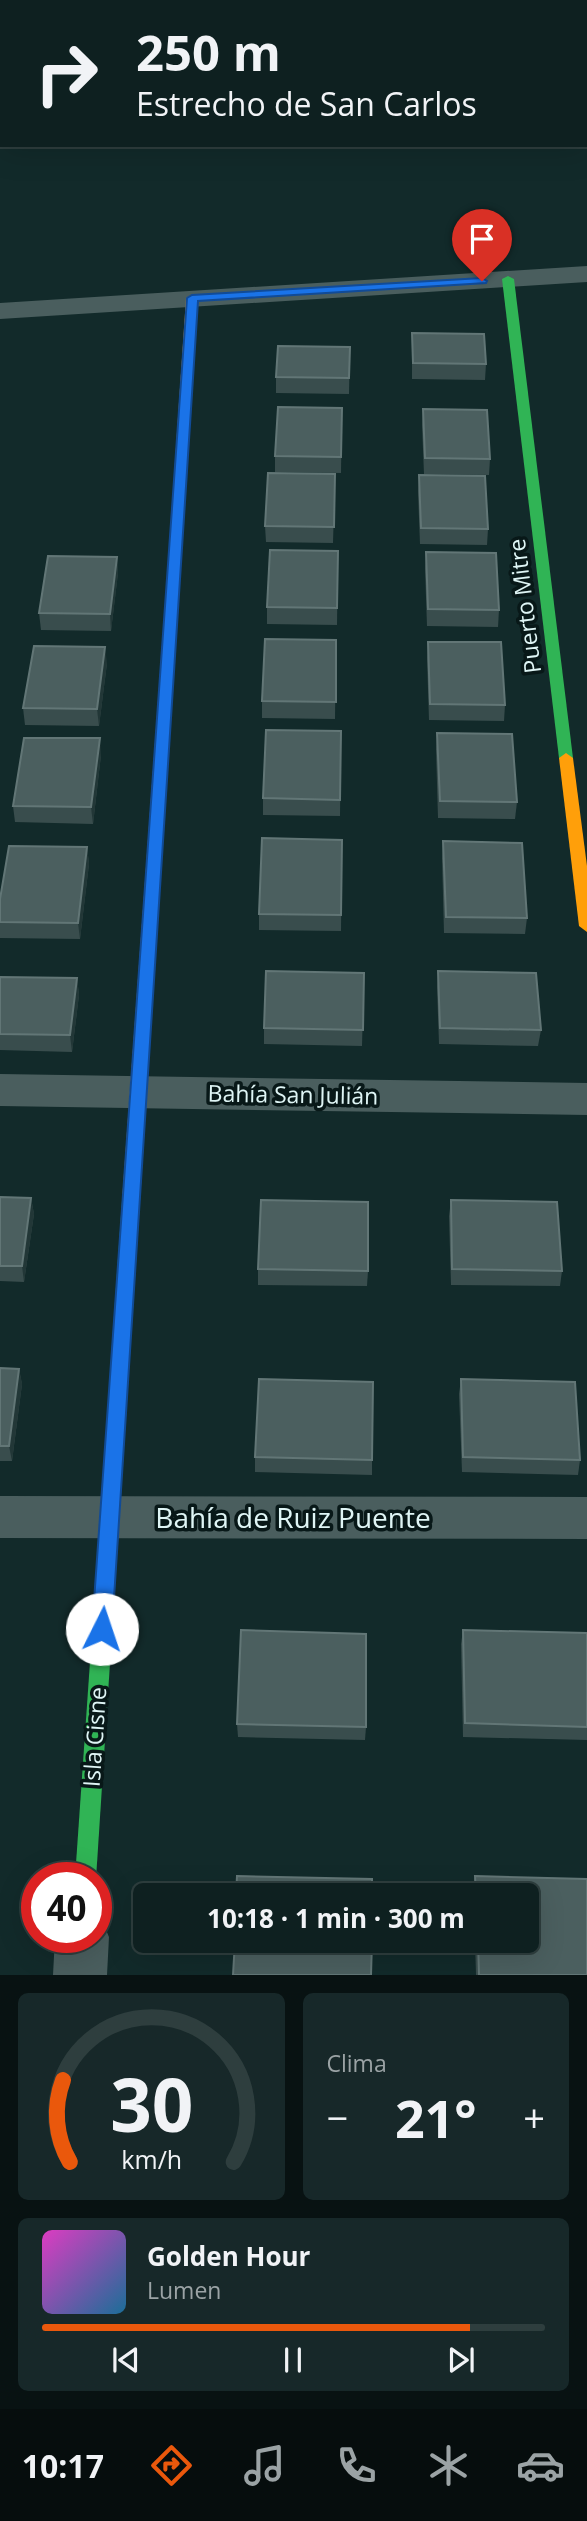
<!DOCTYPE html>
<html lang="es">
<head>
<meta charset="utf-8">
<style>
	:root { --surface:#0e2020; --page:#172829; --text:#f1f3f6; --muted:#9ba3a5; --line:#2e3e3e; --accent:#ea580c }
	body { margin:0; font-family:"Open Sans",sans-serif; background:var(--page); color:var(--text); height:100vh; display:flex; flex-direction:column; font-size:26px; white-space:nowrap }
	* { box-sizing:border-box; margin:0 }
	p { font-size:23px; color:var(--muted) }
	.icon { flex:none; width:38px; height:38px; fill:none; stroke:currentColor; stroke-width:2; stroke-linecap:round; stroke-linejoin:round }
	.map { position:relative; height:1975px; overflow:hidden }
	.panel { display:flex; flex-direction:column; gap:18px; padding:18px; background:#081212; flex:1 }
	.panel>* { flex:none }
	.hud { position:absolute; left:0px; top:0px; width:588px; height:147px; box-shadow:0 7px 28px #0002,0 0 0 2px var(--line); background:#0e2020; color:var(--text); overflow:hidden }
	.speed { position:absolute; left:21px; top:1862px; display:flex; gap:14px; font-size:35px; font-weight:700; text-align:center }
	.speed>* { display:grid; place-content:center; width:91px; height:91px; border-radius:50%; background:var(--surface); box-shadow:0 7px 28px #0002,0 0 0 2px var(--line); line-height:1 }
	.speed .limit { border:10px solid #d22; background:#fff; color:#111 }
	.pin { position:absolute; display:grid; place-items:center; width:60px; height:60px; color:#fff; margin:-72px -30px; border-radius:50% 50% 50% 0; rotate:-45deg; box-shadow:0 0 7px #0007 }
	.pin .icon { rotate:45deg }
	.me { position:absolute; width:77px; margin:-38px; rotate:4deg; stroke-linejoin:round; filter:drop-shadow(0 0 5px #0008) }
	.turn { display:flex; align-items:center; gap:24px; height:147px; padding:0 21px; font-size:32px }
	.turn .icon { width:91px; height:91px; stroke-width:2.5 }
	.turn b { display:block; font-size:49px; line-height:60px }
	.big { font-size:52px; font-weight:700; line-height:1.1 }
	.panel .card { flex:1; display:flex; flex-direction:column; justify-content:center; gap:10px; min-width:0; padding:0 24px; border-radius:10px; background:var(--page) }
	.panel .dial { align-items:center; gap:0 }
	.dial svg { height:182px; overflow:visible; fill:none; stroke:var(--line); stroke-width:7; stroke-linecap:round; text-anchor:middle }
	.dial text { fill:var(--text); stroke:none }
	.song { display:flex; align-items:center; gap:21px }
	.cover { width:84px; height:84px; border-radius:10px; background:linear-gradient(135deg,hsl(310 70% 55%),hsl(200 70% 35%)) }
	.played { height:7px; border-radius:4px; background:linear-gradient(90deg,var(--accent) 85%,var(--line) 85%) }
	.keys { display:flex; justify-content:space-around; direction:ltr }
	.heat { display:flex; justify-content:space-between; align-items:center; font-size:38px; direction:ltr }
	.panel .tiles { flex:1; display:grid; gap:18px; grid-template-columns:1fr 1fr }
	.card:last-child { grid-column:span 2 }
	.trip { position:absolute; left:133px; top:1883px; width:406px; height:70px; border-radius:10px; background:var(--surface); box-shadow:0 7px 28px #0002,0 0 0 2px var(--line); font-weight:700; line-height:70px; text-align:center }
	.tabs { display:flex; height:112px; justify-content:space-around; align-items:center; background:#060d0d; color:var(--muted) }
	.tabs .icon { width:49px; height:49px }
	.tabs .active { color:var(--accent) }
	.tabs b { font-size:32px; color:var(--text) }
	.map>svg:first-child { display:block }
</style>
</head>
<body>
<div class="map">
<svg width="587" height="1975" viewBox="0 0 587 1975">
	<rect width="100%" height="100%" fill="#122a2a"/>
	<g fill="none" stroke-linecap="round" stroke-linejoin="round">
		<g fill="#4a5e5e" fill-rule="evenodd">
			<path d="M587 266V282L0 319V303Z"/>
			<path d="M0 1074 587 1083V1115L0 1106Z"/>
			<path d="M0 1496 587 1497V1539L0 1538Z"/>
			<path d="M96 1916 101 1918 109 1937 107 1975H53L55 1937H96Z"/>
		</g>
		<g fill="#30b455" fill-rule="evenodd">
			<path d="M508 276 514 279 573 758 566 763 559 758 502 279Z"/>
			<path d="M131 1194 137 1196 140 1201 96 1879 75 1878 122 1201 125 1196Z"/>
		</g>
		<g fill="#ff9f0a" fill-rule="evenodd">
			<path d="M192 295 198 298 184 507 178 511 172 507 186 298Z"/>
			<path d="M163 723 170 728 140 1201 137 1206 131 1208 125 1206 122 1201 156 728Z"/>
			<path d="M566 753 573 758 587 866V932L579 926 559 758Z"/>
		</g>
		<path fill="#e5322d" fill-rule="evenodd" d="M178 503 184 507 170 728 163 733 156 728 172 507Z"/>
	</g>
	<g fill="#394d4d">
		<path d="M412 333 486 364 485 380 412 379Z"/>
		<path d="M350 347 349 394 276 393V377Z"/>
		<path d="M342 408 341 473 275 472V456Z"/>
		<path d="M423 409 490 459 489 475 424 474 422 425Z"/>
		<path d="M335 474 333 543 266 542 265 526Z"/>
		<path d="M419 475 488 529 487 545 420 544 418 492Z"/>
		<path d="M338 551 337 625 267 624V607Z"/>
		<path d="M426 552 499 610 498 627 427 626 425 569Z"/>
		<path d="M117 557 118 573 111 631 41 630 39 613Z"/>
		<path d="M336 640 335 719 262 718V701Z"/>
		<path d="M428 642 505 705 504 721 429 720 427 658Z"/>
		<path d="M107 663 99 726 25 725 23 708Z"/>
		<path d="M341 731 340 816 263 815V798Z"/>
		<path d="M437 733 517 802 515 819 438 818 436 749Z"/>
		<path d="M101 755 93 824 15 822 13 806Z"/>
		<path d="M342 840 341 931 259 930V914Z"/>
		<path d="M443 841 527 918 525 934 444 933 442 858Z"/>
		<path d="M87 847 89 864 80 939 0 938V899Z"/>
		<path d="M438 971 541 1030 538 1046 439 1044 437 987Z"/>
		<path d="M364 973 362 1046 264 1044V1028Z"/>
		<path d="M0 977 77 978 79 995 72 1052 0 1050Z"/>
		<path d="M0 1197 31 1198 34 1214 24 1282 0 1281Z"/>
		<path d="M451 1200 562 1271 560 1286 451 1285 449 1216Z"/>
		<path d="M258 1269 368 1271 367 1286 258 1285Z"/>
		<path d="M0 1368 19 1369 22 1384 12 1461H0Z"/>
		<path d="M461 1379 580 1460 578 1475 462 1472 459 1394Z"/>
		<path d="M255 1457 372 1460V1475L255 1472Z"/>
		<path d="M463 1630 587 1633V1740L463 1737 461 1644Z"/>
		<path d="M237 1724 366 1727 365 1740 238 1737Z"/>
		<path d="M475 1876 587 1879V1975H476L475 1941H527V1895H473V1888Z"/>
	</g>
	<g fill="#223737">
		<path d="M117 557 118 573 111 631 110 614Z"/>
		<path d="M105 647 107 663 99 726 97 709Z"/>
		<path d="M100 738 101 755 93 824 91 807Z"/>
		<path d="M87 847 89 864 80 939 78 923Z"/>
		<path d="M77 978 79 995 72 1052 70 1035Z"/>
		<path d="M31 1198 34 1214 24 1282 22 1266Z"/>
		<path d="M19 1369 22 1384 12 1461 9 1446Z"/>
	</g>
	<g fill="#4b5f5f" stroke="#627676" stroke-width="2">
		<path d="M412 333 484 334 486 364 413 363Z"/>
		<path d="M278 346 350 347 349 378 276 377Z"/>
		<path d="M278 407 342 408 341 457 275 456Z"/>
		<path d="M423 409 487 410 490 459 425 458Z"/>
		<path d="M268 473 335 474 334 527 265 526Z"/>
		<path d="M419 475 485 476 488 529 421 528Z"/>
		<path d="M270 550 338 551 337 608 267 607Z"/>
		<path d="M426 552 496 553 499 610 428 609Z"/>
		<path d="M48 556 117 557 110 614 39 613Z"/>
		<path d="M265 639 336 640V702L262 701Z"/>
		<path d="M428 642H501L505 705 430 704Z"/>
		<path d="M34 646 105 647 97 709 23 708Z"/>
		<path d="M266 730 341 731 340 800 263 798Z"/>
		<path d="M437 733 512 734 517 802 440 801Z"/>
		<path d="M24 738H100L91 807 13 806Z"/>
		<path d="M262 838 342 840 341 915 259 914Z"/>
		<path d="M443 841 522 843 527 918 446 917Z"/>
		<path d="M9 846 87 847 78 923 0 922V899Z"/>
		<path d="M266 971 364 973 363 1030 264 1028Z"/>
		<path d="M438 971 536 973 541 1030 440 1028Z"/>
		<path d="M0 977 77 978 70 1035 0 1034Z"/>
		<path d="M0 1197 31 1198 22 1266H0Z"/>
		<path d="M261 1200 368 1202V1271L258 1269Z"/>
		<path d="M451 1200 557 1202 562 1271 452 1269Z"/>
		<path d="M0 1368 19 1369 9 1446H0Z"/>
		<path d="M259 1379 373 1382 372 1460 255 1457Z"/>
		<path d="M461 1379 575 1382 580 1460 463 1457Z"/>
		<path d="M241 1630 366 1634V1727L237 1724Z"/>
		<path d="M463 1630 587 1633V1727L465 1723Z"/>
		<path d="M237 1876 372 1879V1895H236Z"/>
		<path d="M475 1876 587 1879V1975H479L478 1941H527V1895H476Z"/>
		<path d="M235 1941H372L371 1975H233Z"/>
	</g>
	<path fill="#1a73e8" stroke="#114b97" stroke-width="2" d="M482 278 487 281 486 283 198 301 112 1629 109 1636 102 1638 95 1636 92 1629 187 298 192 295Z"/>
	<g text-anchor="middle" stroke-width="7" stroke-linejoin="round" paint-order="stroke">
		<g font-size="23" fill="#dff5f5" stroke="#081818">
			<text transform="translate(525 606) rotate(-97)" y="8">Puerto Mitre</text>
			<text transform="translate(293 1095) rotate(1)" y="8">Bahía San Julián</text>
			<text transform="translate(95 1737) rotate(-86)" y="8">Isla Cisne</text>
		</g>
		<g font-size="28" fill="#dff5f5" stroke="#081818">
			<text x="293" y="1528">Bahía de Ruiz Puente</text>
		</g>
	</g>
</svg>
<div class="speed"><div class="limit">40</div></div>
<div class="pin" style="left:482px;top:281px;background:#d93025"><svg class="icon" aria-label="arrive" viewBox="0 0 24 24"><path d="M6 21V4h12l-3 4 3 4H6"/></svg></div>
<svg class="me" style="left:102px;top:1629px" viewBox="-20 -20 40 40"><circle r="19" fill="#fff"/><path d="M0-13L10 11 0 6-10 11z" fill="#1a73e8"/></svg>
<div class="trip">10:18 · 1 min · 300 m</div>
<div class="hud">
<div class="turn"><svg class="icon" aria-label="right" viewBox="0 0 24 24"><path d="M7 20v-9h11M14 6l5 5-5 5"/></svg><div><b>250 m</b>Estrecho de San Carlos</div></div>
</div>
</div>
<section class="panel">
<div class="tiles">
<div class="card dial"><svg viewBox="0 0 100 80">
<path d="M14 69A42 42 0 1 1 86 69"/>
<path d="M14 69A42 42 0 0 1 11 33" stroke="#ea580c"/>
<text x="50" y="56" font-size="32" font-weight="700">30</text>
<text x="50" y="72" font-size="11">km/h</text>
</svg></div>
<div class="card"><p>Clima</p>
<div class="heat"><a>−</a><b class="big">21°</b><a>+</a></div>
</div>
<div class="card">
<div class="song"><i class="cover"></i><div><b>Golden Hour</b><p>Lumen</p></div></div>
<div class="played"></div>
<div class="keys"><svg class="icon" aria-label="previous" viewBox="0 0 24 24"><path d="M18 5L8 12l10 7zM5 5v14"/></svg><svg class="icon" aria-label="pause" viewBox="0 0 24 24"><path d="M8 5v14M16 5v14"/></svg><svg class="icon" aria-label="next" viewBox="0 0 24 24"><path d="M6 5l10 7-10 7zM19 5v14"/></svg></div>
</div>
</div>
</section>
<nav class="tabs">
<b>10:17</b>
<svg class="icon active" aria-label="directions" viewBox="0 0 24 24"><path d="M12 3l9 9-9 9-9-9zM9 14v-3h6M13 9l2 2-2 2"/></svg>
<svg class="icon" aria-label="music" viewBox="0 0 24 24"><path d="M9 18V5l10-2v13"/><circle cx="6" cy="18" r="3"/><circle cx="16" cy="16" r="3"/></svg>
<svg class="icon" aria-label="phone" viewBox="0 0 24 24"><path d="M5 4h4l2 5-3 2q2 4 5 5l2-3 5 2v4C11 20 4 13 5 4z"/></svg>
<svg class="icon" aria-label="climate" viewBox="0 0 24 24"><path d="M12 3v18M4 7l16 10M4 17L20 7"/></svg>
<svg class="icon" aria-label="car" viewBox="0 0 24 24"><path d="M5 17H2v-5l4-1 3-4h7l3 4 3 1v5h-3M9 17h6M6 11h13"/><circle cx="7" cy="17" r="2"/><circle cx="17" cy="17" r="2"/></svg>
</nav>
</body>
</html>
